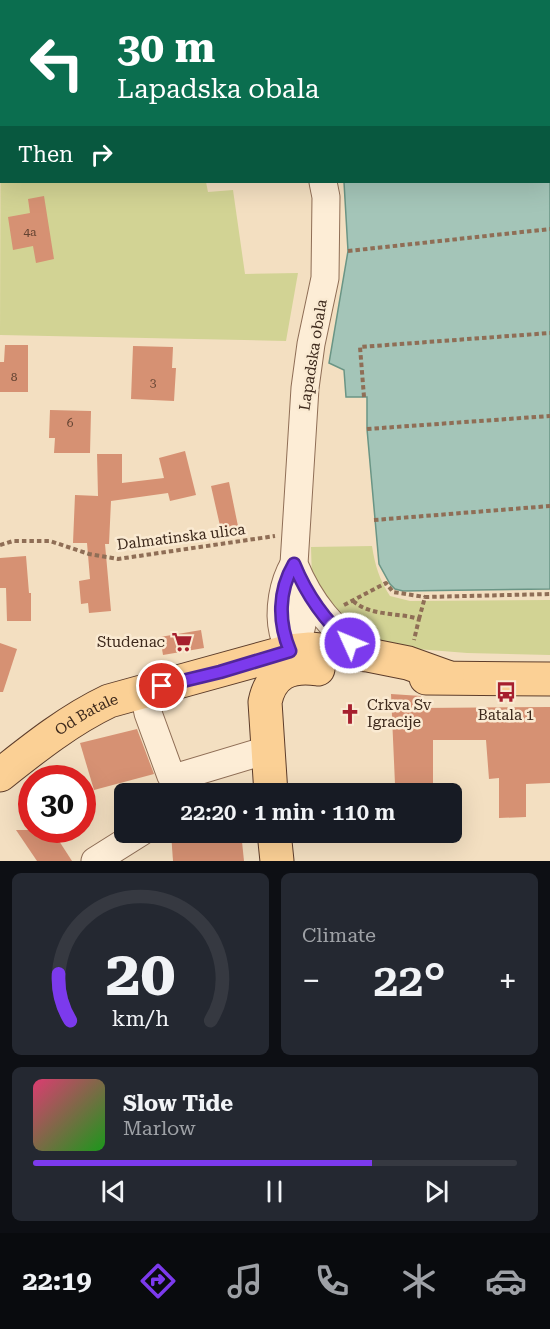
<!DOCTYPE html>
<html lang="en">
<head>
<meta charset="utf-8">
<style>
	:root { --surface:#171b24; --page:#242831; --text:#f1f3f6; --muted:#9ea1a6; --line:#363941; --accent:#7c3aed }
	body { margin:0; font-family:"Roboto Serif",serif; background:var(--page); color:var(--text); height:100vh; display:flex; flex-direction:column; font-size:22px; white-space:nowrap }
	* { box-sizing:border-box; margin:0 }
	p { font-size:20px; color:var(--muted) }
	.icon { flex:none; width:33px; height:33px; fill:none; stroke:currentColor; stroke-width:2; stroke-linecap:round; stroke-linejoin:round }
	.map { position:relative; height:861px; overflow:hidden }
	.drawer { display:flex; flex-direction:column; gap:12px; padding:12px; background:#0d0f14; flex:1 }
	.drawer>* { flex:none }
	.top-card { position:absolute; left:0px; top:0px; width:550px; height:183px; box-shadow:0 6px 24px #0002; background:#0b6e4f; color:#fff; overflow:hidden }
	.speed { position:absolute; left:18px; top:765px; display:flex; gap:12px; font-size:30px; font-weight:700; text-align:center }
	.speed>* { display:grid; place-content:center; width:78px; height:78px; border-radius:50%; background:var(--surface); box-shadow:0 6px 24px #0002; line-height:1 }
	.speed .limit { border:9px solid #d22; background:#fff; color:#111 }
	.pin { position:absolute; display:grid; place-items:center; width:51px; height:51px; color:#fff; margin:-26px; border:3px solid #fff; border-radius:50%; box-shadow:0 2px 6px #0007 }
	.me { position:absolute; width:66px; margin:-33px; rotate:314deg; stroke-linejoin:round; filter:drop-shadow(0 0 4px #0008) }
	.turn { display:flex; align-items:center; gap:21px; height:126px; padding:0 18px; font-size:27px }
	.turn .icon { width:78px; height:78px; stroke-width:2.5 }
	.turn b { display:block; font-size:42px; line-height:51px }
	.then { display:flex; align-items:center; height:57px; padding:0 18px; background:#0003; gap:12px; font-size:22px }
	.big { font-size:45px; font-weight:600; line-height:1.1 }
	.drawer .card { flex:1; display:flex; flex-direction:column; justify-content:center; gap:9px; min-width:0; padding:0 21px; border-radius:9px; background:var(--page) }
	.drawer .dial { align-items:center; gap:0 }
	.dial svg { height:156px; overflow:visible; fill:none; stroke:var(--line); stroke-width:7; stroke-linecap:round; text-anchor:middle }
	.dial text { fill:var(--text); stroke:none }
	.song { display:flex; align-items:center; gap:18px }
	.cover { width:72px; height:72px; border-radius:9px; background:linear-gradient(135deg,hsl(340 70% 55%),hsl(120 70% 35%)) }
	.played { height:6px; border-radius:3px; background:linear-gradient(90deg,var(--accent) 70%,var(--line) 70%) }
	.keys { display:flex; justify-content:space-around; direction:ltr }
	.heat { display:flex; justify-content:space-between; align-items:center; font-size:33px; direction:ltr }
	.drawer .tiles { flex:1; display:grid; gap:12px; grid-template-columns:1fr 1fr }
	.card:last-child { grid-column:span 2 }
	.trip { position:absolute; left:114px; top:783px; width:348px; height:60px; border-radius:9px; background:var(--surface); box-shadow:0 6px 24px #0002; font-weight:600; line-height:60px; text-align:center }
	.dock { display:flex; height:96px; justify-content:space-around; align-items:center; background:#090b0e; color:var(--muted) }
	.dock .icon { width:42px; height:42px }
	.dock .current { color:var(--accent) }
	.dock b { font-size:27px; color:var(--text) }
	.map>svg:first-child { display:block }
</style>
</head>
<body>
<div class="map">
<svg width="550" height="861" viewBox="0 0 550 861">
	<rect width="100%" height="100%" fill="#f3dfc1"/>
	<g fill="#d2d394">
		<path d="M1 13 2 182H206L208 192 233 190 245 274 298 273 286 341 0 335Z"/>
		<path d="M372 546C375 565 379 579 390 596L410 601 550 600V655L467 653 392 647 367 640 346 625 312 581 311 547Z"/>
	</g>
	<path fill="#a4c5b8" stroke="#6a9585" stroke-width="1.5" d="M163 0H550V589L403 591 395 589 390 584 379 564 367 429V397H346L344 370 329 363 348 251 344 182H549V2Z"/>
	<g fill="#d69173">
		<path d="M44 196 54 259 36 263 33 246 13 250 8 217 30 213 28 199Z"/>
		<path d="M5 345H28V392H0V362H4Z"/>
		<path d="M133 346 173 347 172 368H176L174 401 131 399Z"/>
		<path d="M50 410 91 411 90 453H54L55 438H49Z"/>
		<path d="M185 451 196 495 170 501 168 493 111 501 109 544H105L111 611 89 613 88 603 81 604 79 581 90 579 87 543H73L75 495 98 496 97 454H122V483L164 478 159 458Z"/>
		<path d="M229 482 240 536 223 539 211 486Z"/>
		<path d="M26 556 29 593H31V621H7L6 588H0V558Z"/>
		<path d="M201 630 204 648 163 655 160 637Z"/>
		<path d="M0 643 17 649 3 692H0Z"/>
		<path d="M391 694 421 696V708L550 707V783L526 784V817L499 818V778L489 779 486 740H433V784H395Z"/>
		<path d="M137 729 154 774 94 790 80 743Z"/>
		<path d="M16 830H52L72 861H37Z"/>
		<path d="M241 832 244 861H173L171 833Z"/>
	</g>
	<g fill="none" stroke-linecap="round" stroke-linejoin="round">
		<g stroke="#8f6e56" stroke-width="29">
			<g id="minor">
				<path d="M59 0 62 2"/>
				<path d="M323 182 326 197 325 278 311 344 305 388 294 564C310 603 333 631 368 655"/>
				<path d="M290 651C305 630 306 609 302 584"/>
				<path d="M293 668C291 655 286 644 283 632 278 610 283 583 294 564"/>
				<path d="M143 690 148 713 171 776 174 778 267 750"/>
				<path d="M95 861 141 832"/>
			</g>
		</g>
		<g stroke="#5d3d2b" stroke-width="35">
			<g id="major">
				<path d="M426 678 550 679"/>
				<path id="s1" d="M0 775C34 748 69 720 109 701L290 651 310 649 368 655 408 663 447 677"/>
				<path d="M271 794 265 702C271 673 290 665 318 669"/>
				<path d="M274 832 277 861"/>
			</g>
		</g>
		<g stroke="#8f6e56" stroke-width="4" stroke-dasharray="4.5 3" stroke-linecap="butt">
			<path d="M549 126H550"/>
			<path d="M348 251 550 229"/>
			<path d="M364 397 360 347 550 333"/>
			<path d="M367 429 550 416"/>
			<path d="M374 520 550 506"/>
			<path d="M0 545 13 541H50L89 554 118 559 275 536"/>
			<path d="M353 601C372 617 397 612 419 619L414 640"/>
			<path d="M344 605 386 583 393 592 425 597"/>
			<path d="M419 619 425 597 550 594"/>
		</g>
		<use href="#minor" stroke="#fdedd6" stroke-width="27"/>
		<use href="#major" stroke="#fbd095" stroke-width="33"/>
	</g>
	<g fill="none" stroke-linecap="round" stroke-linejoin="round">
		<g stroke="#51269a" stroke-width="15">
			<path id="route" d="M162 686 220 672 290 651C278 622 278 591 294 564 307 596 325 621 350 643"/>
		</g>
		<use href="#route" stroke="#7c3aed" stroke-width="10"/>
	</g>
	<defs>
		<g id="supermarket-bare" transform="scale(1.62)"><path d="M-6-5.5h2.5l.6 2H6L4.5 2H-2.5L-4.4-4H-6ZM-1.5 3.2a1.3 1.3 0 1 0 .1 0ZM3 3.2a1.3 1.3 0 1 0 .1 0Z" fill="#a61f2e" stroke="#faead2" stroke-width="2.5" paint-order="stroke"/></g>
		<g id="bus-bare" transform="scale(1.62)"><path d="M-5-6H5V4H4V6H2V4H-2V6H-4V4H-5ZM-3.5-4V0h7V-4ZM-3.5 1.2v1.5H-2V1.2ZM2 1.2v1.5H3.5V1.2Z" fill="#a61f2e" stroke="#faead2" stroke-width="2.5" paint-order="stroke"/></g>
		<g id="church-bare" transform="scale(1.62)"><path d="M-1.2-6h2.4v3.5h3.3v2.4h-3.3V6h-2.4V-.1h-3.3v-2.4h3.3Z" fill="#a61f2e" stroke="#faead2" stroke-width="2.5" paint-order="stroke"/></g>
	</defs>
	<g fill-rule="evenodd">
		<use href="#supermarket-bare" x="182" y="642"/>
		<use href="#bus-bare" x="506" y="692"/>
		<use href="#church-bare" x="350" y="714"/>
	</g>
	<g text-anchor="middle" stroke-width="5" stroke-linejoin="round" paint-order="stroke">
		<g font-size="12" fill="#634332">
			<text x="30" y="236">4a</text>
			<text x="14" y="381">8</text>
			<text x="153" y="387">3</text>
			<text x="70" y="427">6</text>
		</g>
		<g font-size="15" fill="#3d291c" stroke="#faead2">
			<text transform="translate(313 355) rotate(-81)" y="5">Lapadska obala</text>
			<text transform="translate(181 537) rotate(-7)" y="5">Dalmatinska ulica</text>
			<text dy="5" stroke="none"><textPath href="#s1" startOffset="106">Od Batale</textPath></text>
		</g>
		<g font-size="15" fill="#3d291c" stroke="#faead2" text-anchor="end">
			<text x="165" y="647">Studenac</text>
			<text x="367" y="710" text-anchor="start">Crkva Sv<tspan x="367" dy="17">Igracije</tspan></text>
			<text x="506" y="720" text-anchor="middle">Batala 1</text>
		</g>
	</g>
</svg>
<div class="speed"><div class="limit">30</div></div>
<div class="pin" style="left:162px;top:686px;background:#d93025"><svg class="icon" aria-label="arrive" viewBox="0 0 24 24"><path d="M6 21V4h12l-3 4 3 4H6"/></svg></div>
<svg class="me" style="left:350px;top:643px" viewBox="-20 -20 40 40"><circle r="17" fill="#7c3aed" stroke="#fff" stroke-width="3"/><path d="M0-11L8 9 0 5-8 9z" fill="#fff"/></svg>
<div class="trip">22:20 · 1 min · 110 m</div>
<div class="top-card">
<div class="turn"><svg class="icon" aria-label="left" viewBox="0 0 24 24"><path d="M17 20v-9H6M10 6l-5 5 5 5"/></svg><div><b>30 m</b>Lapadska obala</div></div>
<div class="then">Then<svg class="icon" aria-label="right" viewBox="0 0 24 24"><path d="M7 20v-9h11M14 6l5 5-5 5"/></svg></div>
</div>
</div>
<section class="drawer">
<div class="tiles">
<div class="card dial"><svg viewBox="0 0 100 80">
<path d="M14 69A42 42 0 1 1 86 69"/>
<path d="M14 69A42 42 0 0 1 8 45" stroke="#7c3aed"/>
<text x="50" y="56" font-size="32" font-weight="700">20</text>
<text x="50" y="72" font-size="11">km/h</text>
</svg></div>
<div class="card"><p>Climate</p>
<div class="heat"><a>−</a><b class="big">22°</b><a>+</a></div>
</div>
<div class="card">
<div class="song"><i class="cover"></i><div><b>Slow Tide</b><p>Marlow</p></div></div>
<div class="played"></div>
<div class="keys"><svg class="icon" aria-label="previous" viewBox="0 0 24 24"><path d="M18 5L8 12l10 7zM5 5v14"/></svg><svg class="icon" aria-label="pause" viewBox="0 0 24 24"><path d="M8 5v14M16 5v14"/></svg><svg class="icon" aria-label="next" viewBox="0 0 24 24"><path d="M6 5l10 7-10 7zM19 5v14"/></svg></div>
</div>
</div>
</section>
<nav class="dock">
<b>22:19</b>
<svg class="icon current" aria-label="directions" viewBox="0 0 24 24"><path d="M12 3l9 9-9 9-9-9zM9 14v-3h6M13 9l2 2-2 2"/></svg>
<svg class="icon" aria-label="music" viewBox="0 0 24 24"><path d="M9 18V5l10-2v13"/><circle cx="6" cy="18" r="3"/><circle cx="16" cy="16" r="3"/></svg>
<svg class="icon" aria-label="phone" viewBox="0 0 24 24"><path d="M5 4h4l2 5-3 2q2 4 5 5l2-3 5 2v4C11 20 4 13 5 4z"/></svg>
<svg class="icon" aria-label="climate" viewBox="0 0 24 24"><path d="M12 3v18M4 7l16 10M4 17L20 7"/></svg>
<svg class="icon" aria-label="car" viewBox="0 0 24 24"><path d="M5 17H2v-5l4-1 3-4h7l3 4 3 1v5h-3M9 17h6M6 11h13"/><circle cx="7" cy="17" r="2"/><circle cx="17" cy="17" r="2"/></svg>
</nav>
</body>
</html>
